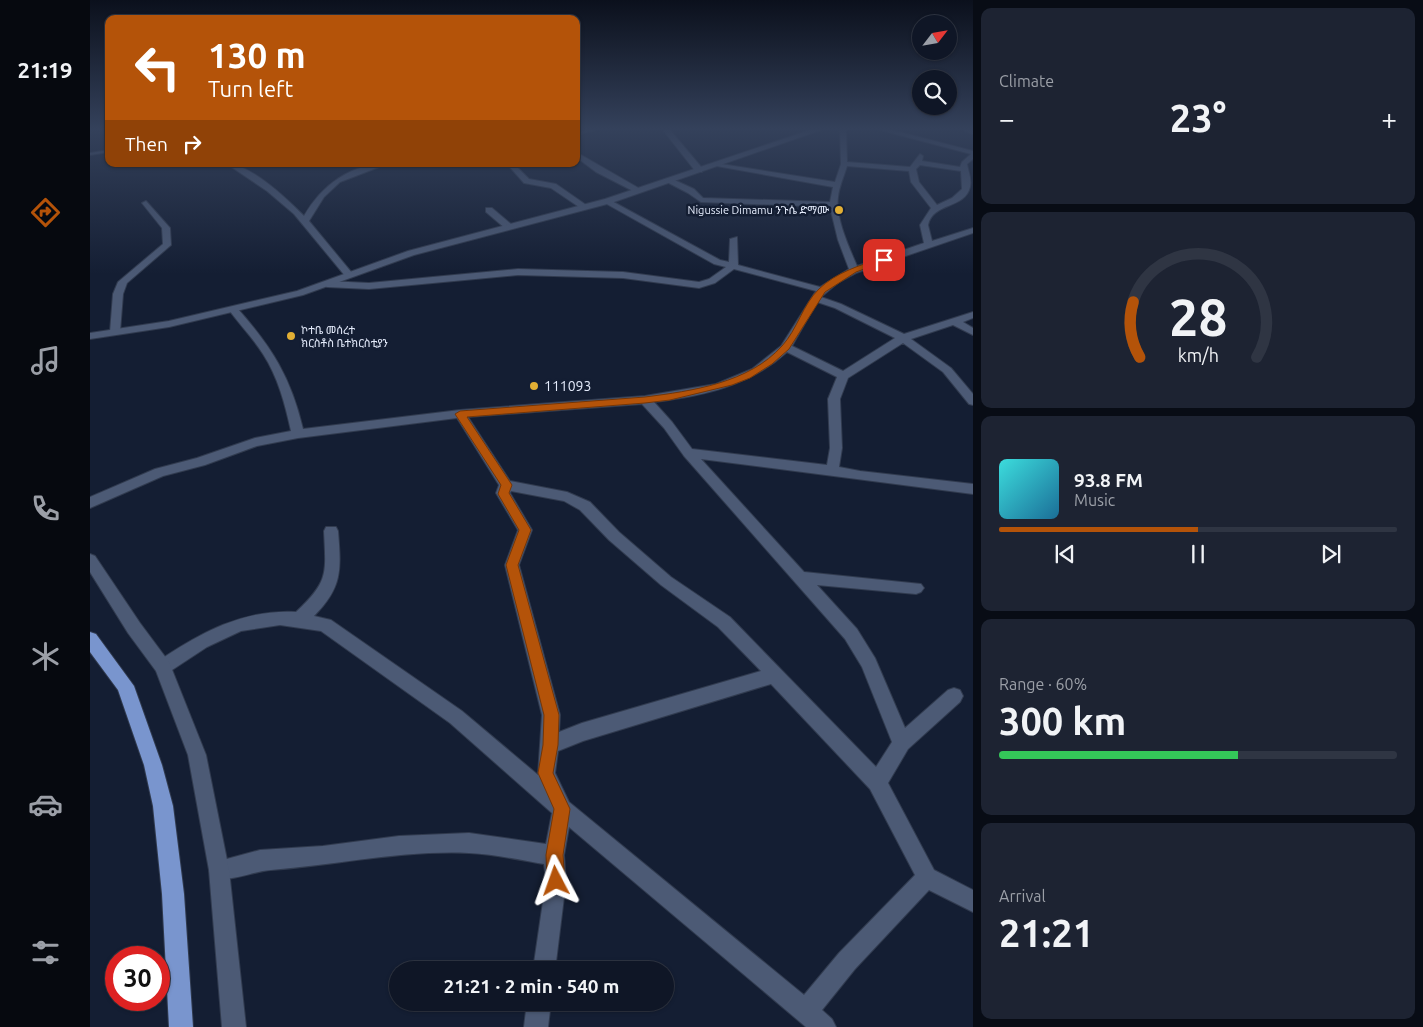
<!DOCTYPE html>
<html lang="en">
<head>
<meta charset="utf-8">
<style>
	:root { --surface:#0f1626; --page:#1d2332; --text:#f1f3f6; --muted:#9b9fa7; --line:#2f3543; --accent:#b45309 }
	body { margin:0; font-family:Ubuntu,"Noto Sans Ethiopic",sans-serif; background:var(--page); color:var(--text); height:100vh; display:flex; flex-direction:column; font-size:19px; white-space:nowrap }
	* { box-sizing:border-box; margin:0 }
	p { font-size:16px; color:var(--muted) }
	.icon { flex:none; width:28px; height:28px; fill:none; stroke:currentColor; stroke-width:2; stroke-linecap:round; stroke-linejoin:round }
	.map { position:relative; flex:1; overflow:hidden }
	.side { display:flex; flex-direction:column; gap:8px; padding:8px; background:#080c15; width:450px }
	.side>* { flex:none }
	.top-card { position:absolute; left:15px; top:15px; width:475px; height:152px; border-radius:10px; box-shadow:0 1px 4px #0004,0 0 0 1px var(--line); background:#b45309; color:#fff; overflow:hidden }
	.needle { width:32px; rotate:59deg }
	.fabs { position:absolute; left:822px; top:15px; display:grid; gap:10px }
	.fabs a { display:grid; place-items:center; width:45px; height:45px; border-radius:50%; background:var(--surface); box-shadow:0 1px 4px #0004,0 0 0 1px var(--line); font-size:25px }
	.speed { position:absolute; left:15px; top:946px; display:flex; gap:10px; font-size:25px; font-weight:700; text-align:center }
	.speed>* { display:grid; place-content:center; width:65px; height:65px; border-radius:50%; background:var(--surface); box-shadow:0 1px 4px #0004,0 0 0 1px var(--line); line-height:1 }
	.speed .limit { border:8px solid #d22; background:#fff; color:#111 }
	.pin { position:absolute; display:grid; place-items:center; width:42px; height:42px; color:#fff; margin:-21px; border-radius:10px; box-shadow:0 2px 8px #0006 }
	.me { position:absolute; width:55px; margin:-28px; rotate:356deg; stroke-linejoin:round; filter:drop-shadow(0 0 4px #0008) }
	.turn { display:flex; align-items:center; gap:18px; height:105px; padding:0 20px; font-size:22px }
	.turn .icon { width:65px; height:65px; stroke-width:2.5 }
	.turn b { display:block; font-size:35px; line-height:42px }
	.then { display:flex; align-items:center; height:48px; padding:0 20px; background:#0003; gap:10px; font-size:19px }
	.big { font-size:38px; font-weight:600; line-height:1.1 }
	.side .tile { flex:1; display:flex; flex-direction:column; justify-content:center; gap:8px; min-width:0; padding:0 18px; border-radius:10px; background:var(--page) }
	.side .dial { align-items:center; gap:0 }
	.dial svg { height:130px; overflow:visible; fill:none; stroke:var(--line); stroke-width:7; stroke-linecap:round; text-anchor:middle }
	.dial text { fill:var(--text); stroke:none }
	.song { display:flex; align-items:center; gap:15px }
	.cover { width:60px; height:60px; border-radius:8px; background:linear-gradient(135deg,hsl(180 70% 55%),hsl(200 70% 35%)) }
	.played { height:5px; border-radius:2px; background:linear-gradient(90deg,var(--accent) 50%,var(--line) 50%) }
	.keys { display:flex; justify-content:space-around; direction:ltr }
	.heat { display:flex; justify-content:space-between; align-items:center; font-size:28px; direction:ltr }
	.charge { height:8px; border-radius:4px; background:linear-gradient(90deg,#34c759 60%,var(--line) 0) }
	.trip { position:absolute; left:299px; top:961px; width:285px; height:50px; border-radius:25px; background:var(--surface); box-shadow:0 1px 4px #0004,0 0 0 1px var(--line); font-weight:600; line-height:50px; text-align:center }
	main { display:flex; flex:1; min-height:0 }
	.menu { display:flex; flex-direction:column; width:90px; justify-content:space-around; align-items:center; background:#06090f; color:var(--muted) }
	.menu .icon { width:35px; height:35px }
	.menu .on { color:var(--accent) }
	.menu b { font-size:22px; color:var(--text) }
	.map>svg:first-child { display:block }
</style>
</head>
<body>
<main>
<nav class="menu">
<b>21:19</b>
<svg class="icon on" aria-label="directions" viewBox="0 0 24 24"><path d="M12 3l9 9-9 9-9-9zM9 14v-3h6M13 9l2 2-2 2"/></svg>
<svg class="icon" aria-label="music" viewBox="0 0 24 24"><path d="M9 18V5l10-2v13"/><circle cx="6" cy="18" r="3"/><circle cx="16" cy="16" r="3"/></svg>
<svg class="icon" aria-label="phone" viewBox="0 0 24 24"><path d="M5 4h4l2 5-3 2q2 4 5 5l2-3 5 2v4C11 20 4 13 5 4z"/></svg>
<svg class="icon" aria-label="climate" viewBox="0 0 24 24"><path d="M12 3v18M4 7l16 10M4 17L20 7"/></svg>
<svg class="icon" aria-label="car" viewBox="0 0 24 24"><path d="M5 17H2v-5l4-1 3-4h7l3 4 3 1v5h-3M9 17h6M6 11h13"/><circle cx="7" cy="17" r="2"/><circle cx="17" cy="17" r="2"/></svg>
<svg class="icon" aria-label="filters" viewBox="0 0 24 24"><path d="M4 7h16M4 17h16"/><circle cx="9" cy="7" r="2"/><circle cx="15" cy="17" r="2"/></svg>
</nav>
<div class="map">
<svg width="883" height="1027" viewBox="0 0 883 1027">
	<rect width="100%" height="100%" fill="#141e33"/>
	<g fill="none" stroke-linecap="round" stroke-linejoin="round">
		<g stroke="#313b4f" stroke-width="2">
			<path id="service" d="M19 150V152L0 155V153Z"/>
		</g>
		<g stroke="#313b4f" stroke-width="2">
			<g id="minor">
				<path d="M505 130 486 135V131Z"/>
				<path d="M573 130H580L612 168V172H606Z"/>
				<path d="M750 130H756L757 162 820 167 830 154 833 156 832 161 870 167 872 162 881 154 790 130H802L883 151V159L877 164C878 171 882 179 880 187 875 209 843 202 838 225L842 241 883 228V233L766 273 749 282 731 297 751 304 814 334 883 312V318L873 322 883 328V335L863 325 821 339 861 368 883 394V405L879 404 853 372 813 343 758 378 750 399 752 448 749 467 770 471 883 484V494L611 459 714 572 831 584 834 588 831 592 826 594 727 585 767 629 785 658 815 728 858 690 864 688 870 690 873 696 870 702 818 749 798 783 844 870 883 890V912L839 890 765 969 732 1010 742 1019 746 1027H716L479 827 474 855 476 881 465 970H443L456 881 454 864C430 860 404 854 379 853 313 850 246 865 181 870 163 871 138 884 122 877L119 870 122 863 170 850 233 846 309 836 379 833 456 844 462 813 360 723 231 631 190 625 151 631 117 647 79 672 73 675 67 672 65 667 67 662C110 633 153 609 206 612 239 581 236 574 234 531L236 527H246L248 531C251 569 253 587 224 616L241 620 372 711 448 775 452 715 415 565 428 530 406 493 409 485 367 418 208 438 167 446 115 465 73 476 0 508V497L65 469 107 458 165 438 201 431C195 404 188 377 173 354 163 338 150 325 139 310L141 308H147C182 347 201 378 213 429L370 410 555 396 626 384 662 369 691 346 726 291 644 269 625 283 609 288 533 278 428 275 279 289 237 287 232 284 237 281 279 283 428 269 533 272 609 282 619 279 636 267 624 264 515 203 514 201 518 199 630 260 639 262 640 239 647 237 648 265 730 287 759 269 748 240 740 207 611 202 598 193 573 180 580 178 604 189 613 198 740 202 743 187 621 165 625 163 745 182 751 164ZM830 165 871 171 872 189 862 198 847 205 829 182 826 169ZM757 166 819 171 821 182 841 208 830 225 834 243 767 266C759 247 745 217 748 197 749 187 754 176 757 166ZM727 302 745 308 805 338 753 371 702 346ZM697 352 747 377 738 399 740 448 737 465 602 449 582 422 564 402C612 396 660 386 697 352ZM552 404 574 428 594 456 755 639 772 667 802 742 786 767 640 617 581 577 529 532 500 502 477 492 420 481 378 417ZM421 491 474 501 490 510 519 540 571 585 628 627 671 671 492 723 469 732 470 715 429 565 442 530 420 493ZM681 684 780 789 825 875 749 953 714 995 479 802 465 773 468 751 493 741Z"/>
				<path d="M874 130H883V134L875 131Z"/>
				<path d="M486 152 552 190 545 192 506 172 486 157Z"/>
				<path d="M137 164C161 164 197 199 214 216 232 185 260 164 297 164L250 182 234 197 219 221 262 273V277H256L204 214 177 191Z"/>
				<path d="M417 164H424L439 179 466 184 499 207 492 209 461 188 434 183Z"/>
				<path d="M56 201 80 228 81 245 37 283 33 294 30 332 25 335 20 332 23 294 28 282 73 244 72 228 52 203Z"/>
				<path d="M396 208H402L422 225V229H416L396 212Z"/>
				<path d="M437 1002H461L458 1027H434Z"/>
			</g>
		</g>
		<g stroke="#313b4f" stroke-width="2">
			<g id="tertiary">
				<path d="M720 130H731L521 203 324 255 213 295 79 327 0 339V333L79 321 207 291 318 251 515 199Z"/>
				<path d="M0 554 5 556 50 623 79 662 116 755 139 870 156 1027H132L119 870 98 755 66 671 38 633 0 572Z"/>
			</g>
		</g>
		<g stroke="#313b4f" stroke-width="2">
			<path id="primary" d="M0 632 6 634 44 686 72 765 83 806 94 894 103 1027H79L72 894 63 806 54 765 28 690 0 652Z"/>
		</g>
		<use href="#service" fill="#4c5a75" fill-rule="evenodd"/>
		<use href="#minor" fill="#4c5a75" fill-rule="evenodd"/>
		<use href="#tertiary" fill="#4c5a75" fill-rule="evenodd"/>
		<use href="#primary" fill="#7995ce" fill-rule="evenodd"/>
	</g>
	<linearGradient id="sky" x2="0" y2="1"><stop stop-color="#0b101c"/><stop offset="0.47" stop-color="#34415b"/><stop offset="1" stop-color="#34415b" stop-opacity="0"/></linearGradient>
	<rect width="883" height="274" fill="url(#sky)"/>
	<path fill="#b45309" stroke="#753606" d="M794 258H796V261L766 272 735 292 699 349 682 364 660 378 642 385 580 400 555 403 377 417 422 485 419 493 441 530 428 565 469 715 468 745 463 773 480 809 473 855 475 881 472 887 466 890 460 887 457 881 456 855 464 809 448 773 453 745 454 715 416 565 429 530 408 494 411 485 365 414 370 411 555 397C602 391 659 383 692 346 707 330 713 304 729 289 745 273 772 264 794 258Z"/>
	<g fill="#e2af34" stroke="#141e33" stroke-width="2">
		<circle cx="749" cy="210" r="5"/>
		<circle cx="201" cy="336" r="5"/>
		<circle cx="444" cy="386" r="5"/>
	</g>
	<g text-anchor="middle" stroke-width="5" stroke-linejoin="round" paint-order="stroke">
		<g font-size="11" fill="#e4ebfb" stroke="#141e33" text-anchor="end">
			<text x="739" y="214">Nigussie Dimamu ንጉሴ ድማሙ</text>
			<text x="211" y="334" text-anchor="start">ኮተቤ መሰረተ<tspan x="211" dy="13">ክርስቶስ ቤተክርስቲያን</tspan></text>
		</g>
		<g font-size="14" fill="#e4ebfb" stroke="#141e33" text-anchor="start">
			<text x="454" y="391">111093</text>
		</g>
	</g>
</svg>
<div class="fabs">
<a><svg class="needle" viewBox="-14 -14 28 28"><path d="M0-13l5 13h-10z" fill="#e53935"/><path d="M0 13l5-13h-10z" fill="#9b9fa7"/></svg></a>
<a><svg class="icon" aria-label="search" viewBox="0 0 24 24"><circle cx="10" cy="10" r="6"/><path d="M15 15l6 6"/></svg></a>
</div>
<div class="speed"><div class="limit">30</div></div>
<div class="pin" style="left:794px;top:260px;background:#d93025"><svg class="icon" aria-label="arrive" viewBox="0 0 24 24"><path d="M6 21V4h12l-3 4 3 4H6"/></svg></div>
<svg class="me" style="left:466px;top:881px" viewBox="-20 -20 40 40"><path d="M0-17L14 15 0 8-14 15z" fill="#b45309" stroke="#fff" stroke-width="4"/></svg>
<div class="trip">21:21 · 2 min · 540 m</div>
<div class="top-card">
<div class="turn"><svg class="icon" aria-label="left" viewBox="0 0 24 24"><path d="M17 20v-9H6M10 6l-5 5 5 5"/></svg><div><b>130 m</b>Turn left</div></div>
<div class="then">Then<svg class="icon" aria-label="right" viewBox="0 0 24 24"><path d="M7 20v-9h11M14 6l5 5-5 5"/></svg></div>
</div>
</div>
<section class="side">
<div class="tile"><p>Climate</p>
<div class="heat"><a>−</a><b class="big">23°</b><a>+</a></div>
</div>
<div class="tile dial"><svg viewBox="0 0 100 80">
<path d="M14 69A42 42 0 1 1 86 69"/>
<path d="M14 69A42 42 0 0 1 10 35" stroke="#b45309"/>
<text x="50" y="56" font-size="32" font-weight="700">28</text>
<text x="50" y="72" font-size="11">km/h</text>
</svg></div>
<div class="tile">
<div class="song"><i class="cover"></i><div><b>93.8 FM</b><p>Music</p></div></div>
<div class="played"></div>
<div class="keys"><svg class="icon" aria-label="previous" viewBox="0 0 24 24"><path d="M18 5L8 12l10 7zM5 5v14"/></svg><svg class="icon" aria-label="pause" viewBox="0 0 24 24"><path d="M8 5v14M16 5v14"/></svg><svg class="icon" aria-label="next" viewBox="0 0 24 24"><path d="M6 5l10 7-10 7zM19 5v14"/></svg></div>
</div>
<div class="tile"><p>Range · 60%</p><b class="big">300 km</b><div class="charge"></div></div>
<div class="tile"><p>Arrival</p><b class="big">21:21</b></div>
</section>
</main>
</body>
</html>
